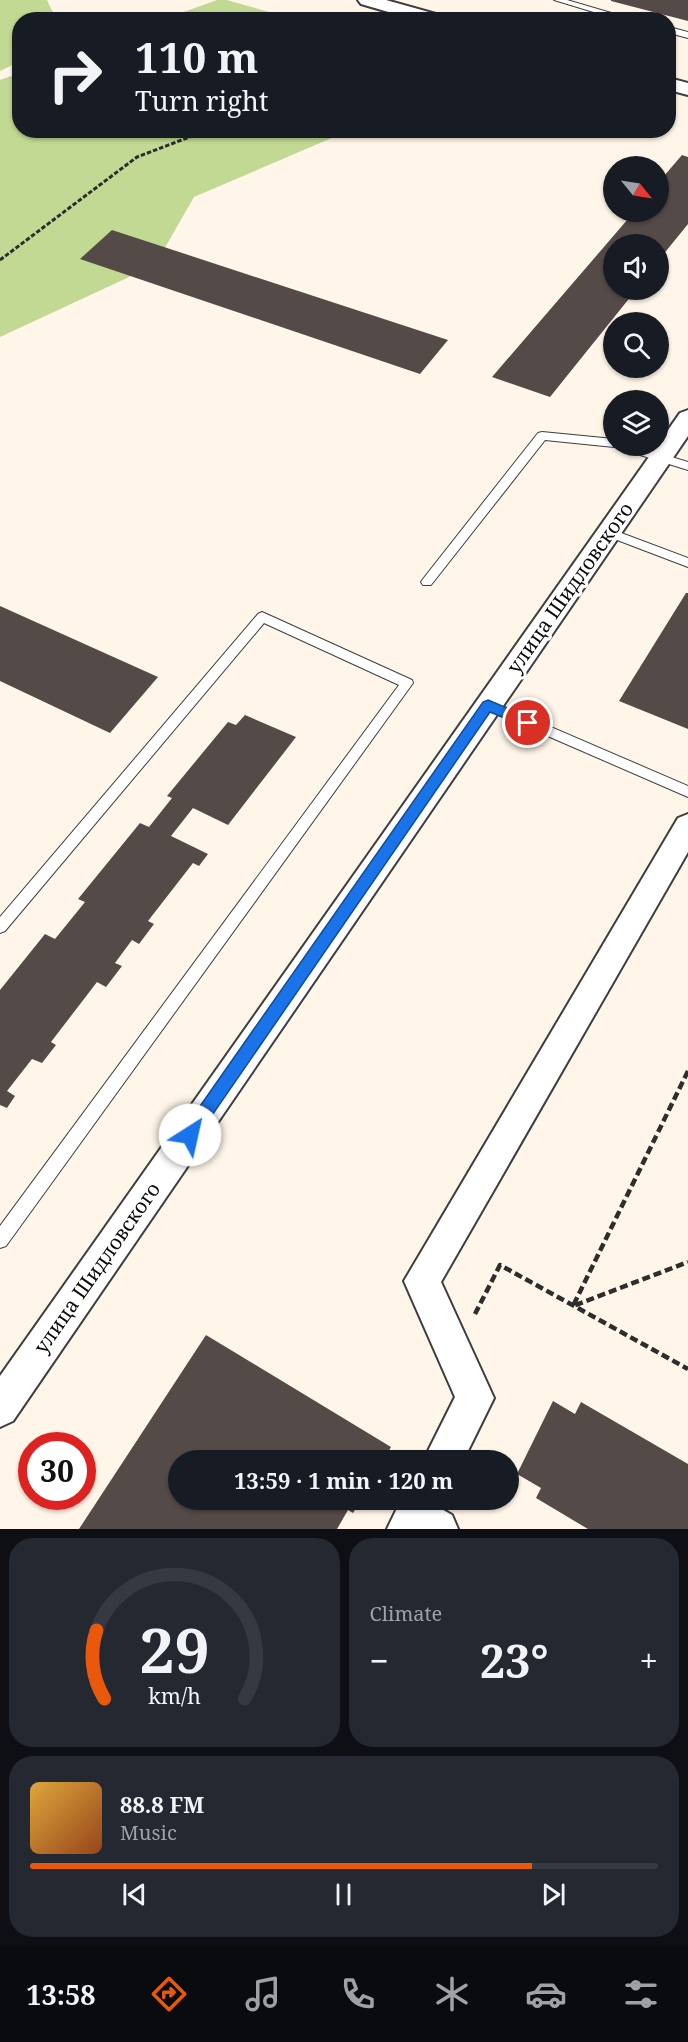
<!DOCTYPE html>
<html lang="en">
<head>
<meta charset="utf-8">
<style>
	:root { --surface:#171b24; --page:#242831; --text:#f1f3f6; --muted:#9ea1a6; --line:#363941; --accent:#ea580c }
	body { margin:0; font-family:"Noto Serif",serif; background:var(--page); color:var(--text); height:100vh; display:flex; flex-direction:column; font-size:22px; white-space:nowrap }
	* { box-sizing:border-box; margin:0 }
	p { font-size:20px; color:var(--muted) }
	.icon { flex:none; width:33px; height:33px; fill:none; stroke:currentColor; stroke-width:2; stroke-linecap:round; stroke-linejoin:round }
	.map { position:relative; height:1529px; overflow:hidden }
	.details { display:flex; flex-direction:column; gap:9px; padding:9px; background:#0d0f14; flex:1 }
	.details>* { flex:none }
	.hud { position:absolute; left:12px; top:12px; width:664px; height:126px; border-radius:24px; box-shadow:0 2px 4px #0004; background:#171b24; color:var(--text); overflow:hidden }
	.needle { width:39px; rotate:120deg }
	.buttons { position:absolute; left:603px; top:156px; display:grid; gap:12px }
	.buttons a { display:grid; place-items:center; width:66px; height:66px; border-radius:50%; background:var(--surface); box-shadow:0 2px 4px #0004; font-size:30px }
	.speed { position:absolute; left:18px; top:1432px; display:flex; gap:12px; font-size:30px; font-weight:700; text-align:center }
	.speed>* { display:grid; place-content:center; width:78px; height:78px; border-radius:50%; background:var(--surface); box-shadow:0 2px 4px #0004; line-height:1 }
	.speed .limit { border:9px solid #d22; background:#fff; color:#111 }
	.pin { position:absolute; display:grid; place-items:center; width:51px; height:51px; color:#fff; margin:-26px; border:3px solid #fff; border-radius:50%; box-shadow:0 2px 6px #0007 }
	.me { position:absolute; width:66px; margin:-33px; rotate:35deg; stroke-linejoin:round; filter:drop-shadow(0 0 4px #0008) }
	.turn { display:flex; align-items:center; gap:21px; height:126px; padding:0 24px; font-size:27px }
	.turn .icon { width:78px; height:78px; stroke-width:2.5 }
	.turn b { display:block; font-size:42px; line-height:51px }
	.big { font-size:45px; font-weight:700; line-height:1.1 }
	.details .widget { flex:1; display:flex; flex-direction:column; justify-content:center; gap:9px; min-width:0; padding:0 21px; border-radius:24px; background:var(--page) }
	.details .dial { align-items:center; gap:0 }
	.dial svg { height:156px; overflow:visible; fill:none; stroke:var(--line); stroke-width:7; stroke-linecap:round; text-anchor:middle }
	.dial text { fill:var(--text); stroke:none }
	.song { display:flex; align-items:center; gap:18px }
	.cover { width:72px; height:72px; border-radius:9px; background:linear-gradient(135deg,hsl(40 70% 55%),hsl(20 70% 35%)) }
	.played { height:6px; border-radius:3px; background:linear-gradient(90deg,var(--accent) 80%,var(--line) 80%) }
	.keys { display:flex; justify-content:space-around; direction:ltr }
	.heat { display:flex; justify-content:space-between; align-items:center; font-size:33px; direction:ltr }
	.details .tiles { flex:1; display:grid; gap:9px; grid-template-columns:1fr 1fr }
	.widget:last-child { grid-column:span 2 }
	.trip { position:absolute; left:168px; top:1450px; width:351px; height:60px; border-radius:30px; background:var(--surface); box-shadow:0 2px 4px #0004; font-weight:700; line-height:60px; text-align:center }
	.menu { display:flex; height:96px; justify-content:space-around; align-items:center; background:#090b0e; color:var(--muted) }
	.menu .icon { width:42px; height:42px }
	.menu .on { color:var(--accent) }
	.menu b { font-size:27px; color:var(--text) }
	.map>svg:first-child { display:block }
</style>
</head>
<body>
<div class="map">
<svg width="688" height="1529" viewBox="0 0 688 1529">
	<rect width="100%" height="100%" fill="#fff6e9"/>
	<g fill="#c1d993">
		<path d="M0 0H47L56 19 20 20 19 62 0 71Z"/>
		<path d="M217 0H227L293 19H164Z"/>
		<path d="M19 73 20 130 348 131 194 197 155 265 0 337V80Z"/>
	</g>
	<g fill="#544a47">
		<path d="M611 0H688V21L611 1Z"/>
		<path d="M682 155 688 157V224L658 261V244H614V290H636L550 397 492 377 634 212H658V183Z"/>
		<path d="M112 230 448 340 420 374 80 259Z"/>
		<path d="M686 593H688V729L619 701Z"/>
		<path d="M0 606 158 677 110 733 0 681Z"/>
		<path d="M245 715 296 737 228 825 193 808 171 836 208 854 199 866 193 863 148 921 154 924 139 944 132 940 115 963 122 966 106 987 97 982 51 1042 56 1045 42 1063 32 1059 7 1091 15 1096 7 1108 0 1105V990L45 934 55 939 85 902 78 899 140 823 149 827 172 798 167 796 228 722 236 725Z"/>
		<path d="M206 1335 391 1447 383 1461H178V1500H361L353 1513 348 1510 337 1529H79Z"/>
		<path d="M553 1401 575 1414 581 1402 688 1464V1529H588L536 1498 541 1488 517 1474Z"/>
	</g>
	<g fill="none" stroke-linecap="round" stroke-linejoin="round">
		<g stroke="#3e3e3e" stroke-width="2">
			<g id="service">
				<path d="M554 0H567L635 20H620Z"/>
				<path d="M669 27 688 32V38L669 33Z"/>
				<path d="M542 432 614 439V446H618L614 447 545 440 431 585H423L421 582 423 579 538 433Z"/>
				<path d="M619 446H636L688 462V470L621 449Z"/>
				<path d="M608 528 688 558V567L604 535 602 532Z"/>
				<path d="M262 612 412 680 413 683 6 1246 0 1248V1226L399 685 264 623 5 931 0 933V917L258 614Z"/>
				<path d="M488 700 688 786V797L483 708 481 705 483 702Z"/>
			</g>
		</g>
		<g stroke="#3e3e3e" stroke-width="4">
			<g id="minor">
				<path d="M358 0H386L443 16 446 20H416L361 4Z"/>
				<path d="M669 78 688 83V95L669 90Z"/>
				<path d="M688 410V436L13 1421 0 1427V1376L680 413Z"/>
				<path d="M688 814V852L441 1282 494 1398 463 1461H423L455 1397 404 1281 678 818Z"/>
				<path d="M401 1500H441L438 1507 452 1515 458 1529H387Z"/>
			</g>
		</g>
		<path stroke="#2d2d2d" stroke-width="3" stroke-dasharray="4.5 2" stroke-linecap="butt" d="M0 260 137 157 208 130"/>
		<g stroke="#2d2d2d" stroke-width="4.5" stroke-dasharray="8 4" stroke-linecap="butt">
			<path d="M688 1071 573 1306 688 1262"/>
			<path d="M475 1314 500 1265 688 1369"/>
		</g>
		<use href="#service" fill="#fff" fill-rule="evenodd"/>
		<use href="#minor" fill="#fff" fill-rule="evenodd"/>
	</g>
	<path fill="#1a73e8" stroke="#114b97" stroke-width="1.5" d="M488 700 533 719 535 723 528 728 490 712 195 1140 190 1142 184 1140 182 1135 184 1129 483 702Z"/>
	<g text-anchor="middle" stroke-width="6" stroke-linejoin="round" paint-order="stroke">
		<g font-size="20" fill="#0b0b0b" stroke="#fff">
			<text transform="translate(570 588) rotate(-55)" y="7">улица Шидловского</text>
			<text transform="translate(97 1268) rotate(-55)" y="7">улица Шидловского</text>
		</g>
	</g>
</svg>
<div class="buttons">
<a><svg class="needle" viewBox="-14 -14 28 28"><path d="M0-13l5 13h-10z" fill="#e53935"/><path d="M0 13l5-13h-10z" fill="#9ea1a6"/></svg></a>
<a><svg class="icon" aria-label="sound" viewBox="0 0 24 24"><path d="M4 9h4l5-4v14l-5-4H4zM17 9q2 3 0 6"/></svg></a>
<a><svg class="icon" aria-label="search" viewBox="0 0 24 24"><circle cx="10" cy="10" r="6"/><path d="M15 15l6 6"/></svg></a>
<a><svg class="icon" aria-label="layers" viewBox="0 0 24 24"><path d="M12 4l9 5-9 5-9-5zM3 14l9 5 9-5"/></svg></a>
</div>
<div class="speed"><div class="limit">30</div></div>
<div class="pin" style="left:528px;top:723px;background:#d93025"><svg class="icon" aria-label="arrive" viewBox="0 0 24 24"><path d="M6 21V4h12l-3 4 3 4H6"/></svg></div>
<svg class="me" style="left:190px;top:1135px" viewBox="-20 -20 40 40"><circle r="19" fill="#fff"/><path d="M0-13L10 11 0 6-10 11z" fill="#1a73e8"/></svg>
<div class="trip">13:59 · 1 min · 120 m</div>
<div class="hud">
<div class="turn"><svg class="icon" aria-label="right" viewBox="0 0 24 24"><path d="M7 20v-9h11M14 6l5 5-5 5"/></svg><div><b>110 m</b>Turn right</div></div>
</div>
</div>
<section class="details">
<div class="tiles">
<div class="widget dial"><svg viewBox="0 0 100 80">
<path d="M14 69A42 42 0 1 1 86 69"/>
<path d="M14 69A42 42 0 0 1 10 34" stroke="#ea580c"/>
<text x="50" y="56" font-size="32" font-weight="700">29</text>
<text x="50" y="72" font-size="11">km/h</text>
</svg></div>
<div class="widget"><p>Climate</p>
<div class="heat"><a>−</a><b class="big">23°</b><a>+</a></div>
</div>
<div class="widget">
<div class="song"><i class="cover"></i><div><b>88.8 FM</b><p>Music</p></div></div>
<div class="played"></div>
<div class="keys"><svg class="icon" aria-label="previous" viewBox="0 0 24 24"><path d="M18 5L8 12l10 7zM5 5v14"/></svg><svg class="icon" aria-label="pause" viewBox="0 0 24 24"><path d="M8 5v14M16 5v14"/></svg><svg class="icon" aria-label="next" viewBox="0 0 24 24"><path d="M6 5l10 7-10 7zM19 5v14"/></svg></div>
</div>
</div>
</section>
<nav class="menu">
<b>13:58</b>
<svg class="icon on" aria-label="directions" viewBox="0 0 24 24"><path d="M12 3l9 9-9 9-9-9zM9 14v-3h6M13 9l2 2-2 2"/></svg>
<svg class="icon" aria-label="music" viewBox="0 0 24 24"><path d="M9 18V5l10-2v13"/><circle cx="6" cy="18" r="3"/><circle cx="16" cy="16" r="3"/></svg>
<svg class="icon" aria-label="phone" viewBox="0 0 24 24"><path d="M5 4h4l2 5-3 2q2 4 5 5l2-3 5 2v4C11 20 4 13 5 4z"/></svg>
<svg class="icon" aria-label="climate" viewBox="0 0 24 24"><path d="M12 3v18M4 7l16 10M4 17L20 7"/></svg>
<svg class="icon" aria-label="car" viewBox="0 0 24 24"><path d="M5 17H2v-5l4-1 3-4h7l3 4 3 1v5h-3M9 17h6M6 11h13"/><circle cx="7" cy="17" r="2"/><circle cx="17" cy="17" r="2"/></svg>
<svg class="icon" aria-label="filters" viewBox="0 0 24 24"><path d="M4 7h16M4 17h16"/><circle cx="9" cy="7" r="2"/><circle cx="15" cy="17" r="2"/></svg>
</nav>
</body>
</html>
